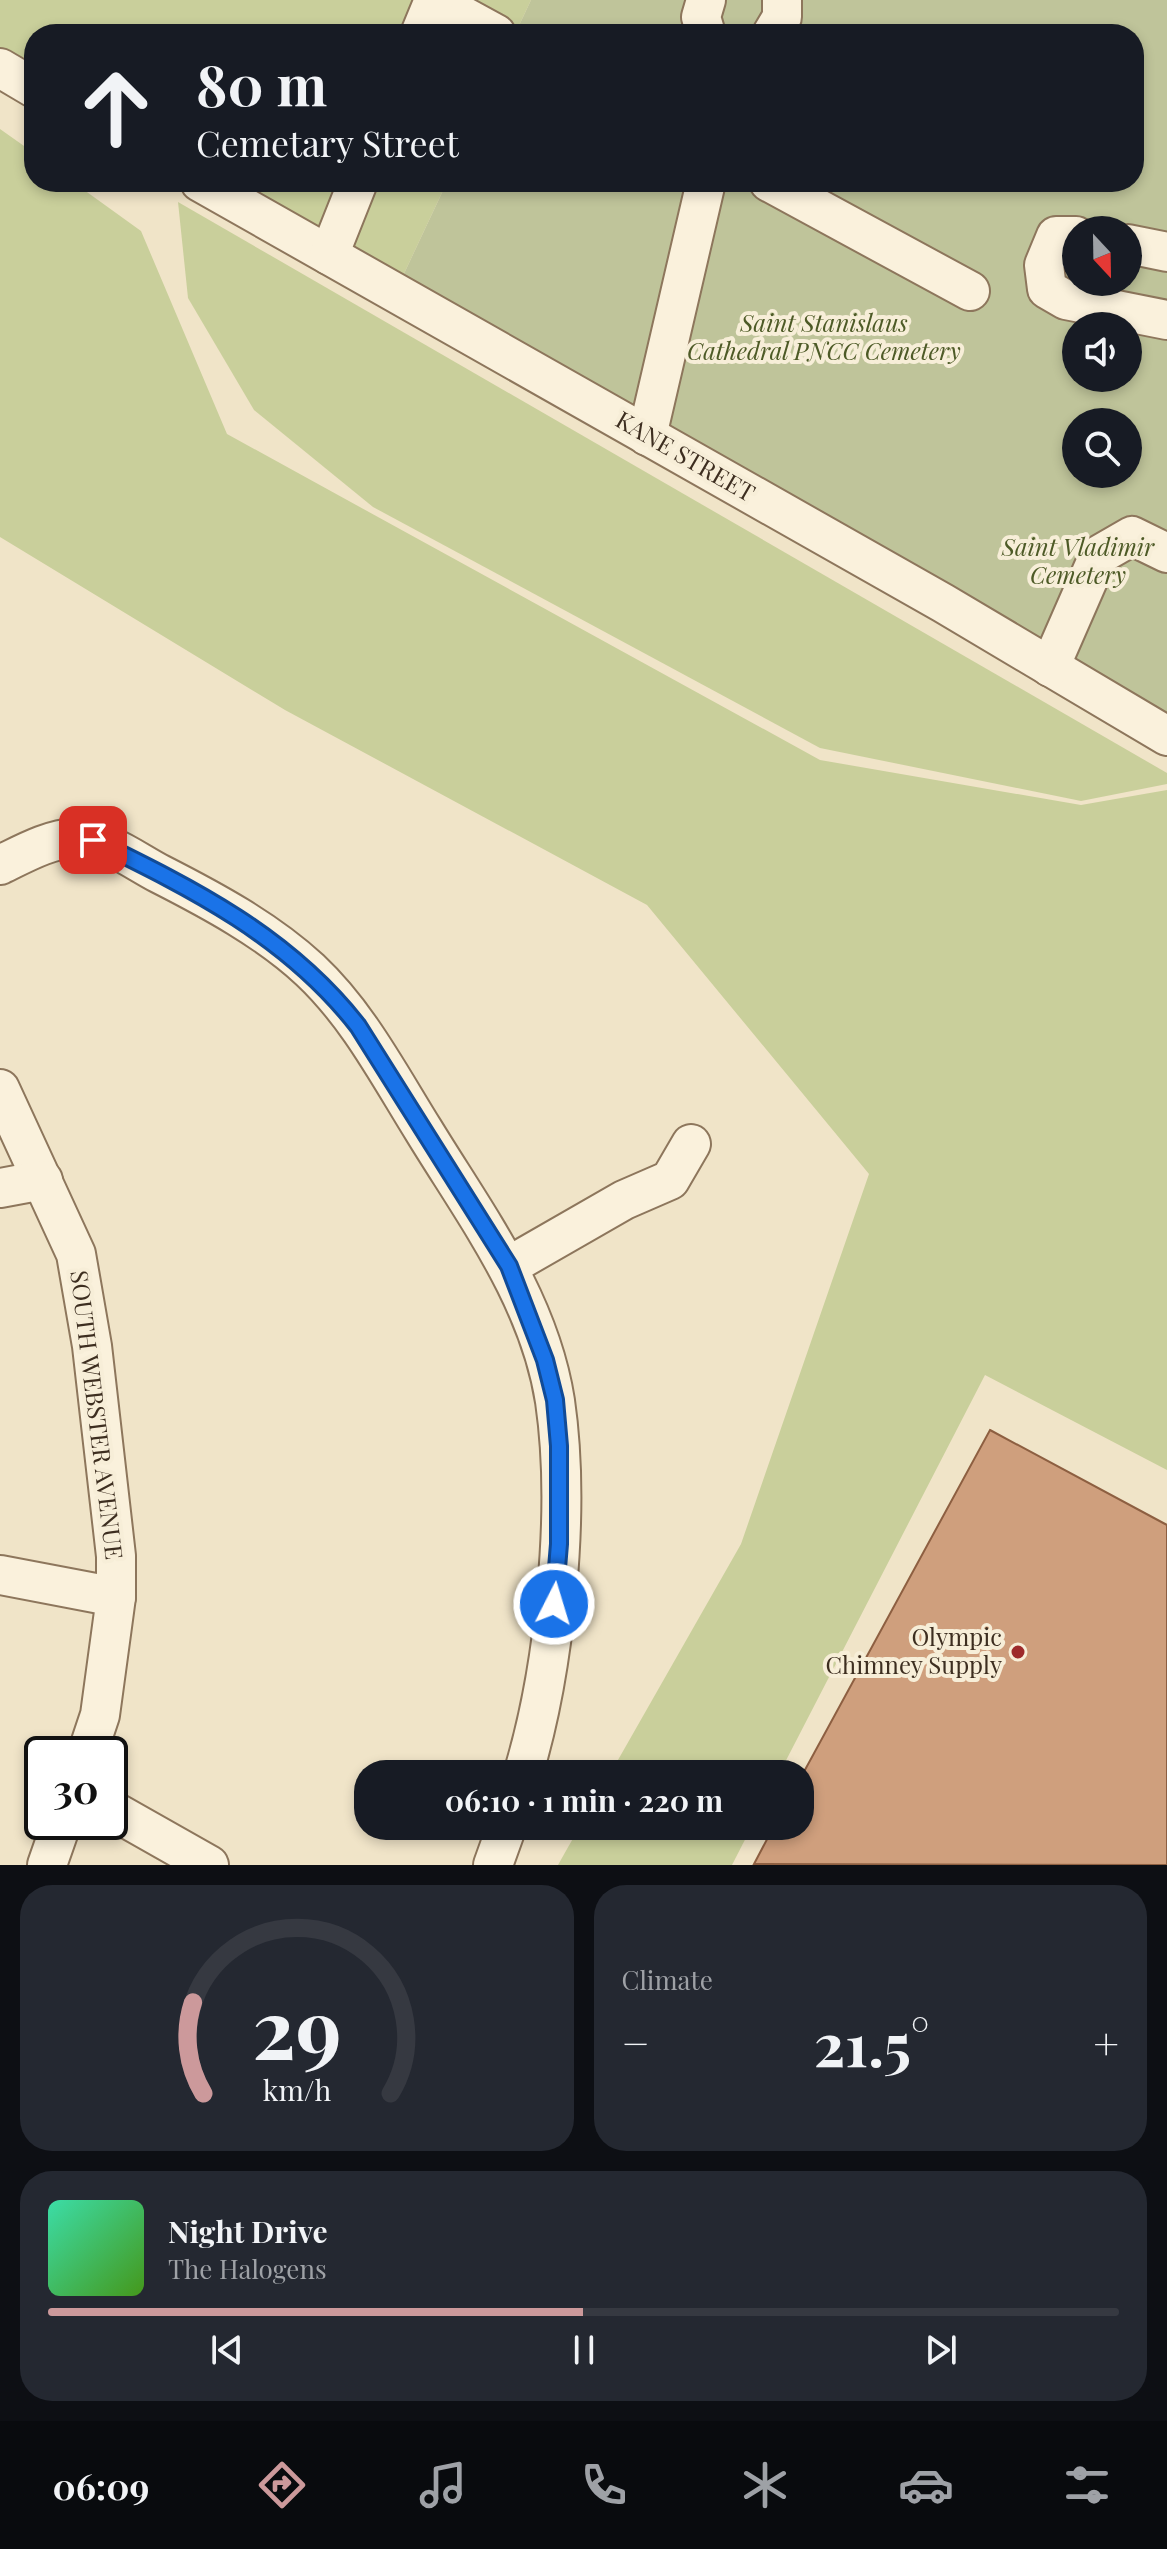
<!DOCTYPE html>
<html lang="en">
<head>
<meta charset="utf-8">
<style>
	:root { --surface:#171b24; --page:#242831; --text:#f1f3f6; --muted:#9ea1a6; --line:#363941; --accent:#cc999b }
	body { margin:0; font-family:"Playfair Display",serif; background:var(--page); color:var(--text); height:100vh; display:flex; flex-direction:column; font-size:30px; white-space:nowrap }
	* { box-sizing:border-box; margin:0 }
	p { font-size:26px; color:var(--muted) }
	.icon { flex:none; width:44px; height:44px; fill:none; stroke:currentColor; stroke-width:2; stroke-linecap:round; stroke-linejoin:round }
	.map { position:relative; height:1865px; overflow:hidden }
	.panel { display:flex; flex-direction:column; gap:20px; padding:20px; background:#0d0f14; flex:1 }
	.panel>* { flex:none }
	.guide { position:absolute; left:24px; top:24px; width:1120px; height:168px; border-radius:32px; box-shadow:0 4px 12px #0003; background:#171b24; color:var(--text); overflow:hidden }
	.needle { width:52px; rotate:158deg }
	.fabs { position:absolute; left:1062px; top:216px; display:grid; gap:16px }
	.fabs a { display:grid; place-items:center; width:80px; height:80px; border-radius:50%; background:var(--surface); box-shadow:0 4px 12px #0003; font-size:40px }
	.speed { position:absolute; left:24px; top:1736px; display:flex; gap:16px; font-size:40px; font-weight:700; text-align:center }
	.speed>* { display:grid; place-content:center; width:104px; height:104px; border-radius:50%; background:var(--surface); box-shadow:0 4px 12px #0003; line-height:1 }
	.speed .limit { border:4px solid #111; border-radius:12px; background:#fff; color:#111 }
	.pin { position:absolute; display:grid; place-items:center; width:68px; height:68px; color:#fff; margin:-34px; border-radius:16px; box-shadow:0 4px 12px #0006 }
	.me { position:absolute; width:88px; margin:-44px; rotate:5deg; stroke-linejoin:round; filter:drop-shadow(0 0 6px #0008) }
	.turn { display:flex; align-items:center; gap:28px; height:168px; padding:0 40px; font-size:36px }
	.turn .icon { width:104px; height:104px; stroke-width:2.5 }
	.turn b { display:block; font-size:56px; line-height:68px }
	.big { font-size:60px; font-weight:700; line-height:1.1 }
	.panel .widget { flex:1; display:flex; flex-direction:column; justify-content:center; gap:12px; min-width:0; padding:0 28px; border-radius:32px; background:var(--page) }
	.panel .dial { align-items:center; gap:0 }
	.dial svg { height:208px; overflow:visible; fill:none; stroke:var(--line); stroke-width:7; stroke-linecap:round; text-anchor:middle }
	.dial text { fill:var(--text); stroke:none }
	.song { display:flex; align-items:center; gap:24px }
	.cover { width:96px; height:96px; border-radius:12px; background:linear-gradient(135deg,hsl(160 70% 55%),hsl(100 70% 35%)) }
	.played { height:8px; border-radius:4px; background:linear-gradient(90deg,var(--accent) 50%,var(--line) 50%) }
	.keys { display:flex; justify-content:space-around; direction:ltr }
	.heat { display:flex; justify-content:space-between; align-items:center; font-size:44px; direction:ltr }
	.panel .tiles { flex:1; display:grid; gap:20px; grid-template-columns:1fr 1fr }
	.widget:last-child { grid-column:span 2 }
	.trip { position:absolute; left:354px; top:1760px; width:460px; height:80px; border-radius:32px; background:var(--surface); box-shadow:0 4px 12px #0003; font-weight:700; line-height:80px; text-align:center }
	.tabs { display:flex; height:128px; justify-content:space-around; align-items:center; background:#090b0e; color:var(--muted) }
	.tabs .icon { width:56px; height:56px }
	.tabs .on { color:var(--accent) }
	.tabs b { font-size:36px; color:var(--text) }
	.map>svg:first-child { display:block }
</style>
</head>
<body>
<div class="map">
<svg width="1167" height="1865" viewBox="0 0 1167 1865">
	<rect width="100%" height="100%" fill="#f0e4c8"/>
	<g fill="#c9cf9b">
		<path d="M0 0H531L515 34H34V71L0 52Z"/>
		<path d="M0 129 34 153V182H73L141 231 227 434 820 760 1081 805 1167 790V1470L985 1375 779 1774H610L741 1544 869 1174 647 905 285 710 0 537Z"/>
		<path d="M228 182H447L401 280Z"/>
		<path d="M178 202 1167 773V784L1081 801 820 748 373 507 254 410 188 298Z"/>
		<path d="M580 1826H752L732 1865H558Z"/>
	</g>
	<path fill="#bfc49a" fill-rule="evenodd" d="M531 0H1167V718L401 280 447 182H1134V34H515ZM1076 230H1128V282H1076ZM1076 326H1128V378H1076ZM1076 422H1128V474H1076Z"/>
	<path fill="#cf9f7d" stroke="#8d5f41" stroke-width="2" d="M990 1430 1167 1525V1865L754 1864 774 1826H800V1779Z"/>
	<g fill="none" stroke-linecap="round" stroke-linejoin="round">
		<g stroke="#8d765c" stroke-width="42">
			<g id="minor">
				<path d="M434 0 496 34"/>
				<path d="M420 34 434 0"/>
				<path d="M706 34 701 17 706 0"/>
				<path d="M772 34 782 17V0"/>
				<path d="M0 68 34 88"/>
				<path d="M200 182 943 603 1167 736"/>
				<path d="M769 182 970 291"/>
				<path d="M1076 236H1056L1044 265 1047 289 1066 300 1167 320"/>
				<path d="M1128 244 1167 252"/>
				<path d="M329 255 358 182"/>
				<path d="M647 436 706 182"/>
				<path d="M1050 667 1099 555 1132 536 1167 553"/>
				<path d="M0 865C23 854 49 839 75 838 104 837 135 861 160 874 211 900 267 930 310 970 358 1015 389 1075 424 1131 476 1216 539 1299 555 1401 571 1510 555 1669 523 1774"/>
				<path d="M0 1089 76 1254 92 1346 116 1556V1597L100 1715 87 1754"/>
				<path d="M0 1188 43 1180"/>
				<path d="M509 1266 624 1200 670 1180 691 1144"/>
				<path d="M0 1575 116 1597"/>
				<path d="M110 1809 209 1865"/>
				<path d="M47 1865 62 1822"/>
				<path d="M493 1865 507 1826"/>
			</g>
		</g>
		<use href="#minor" stroke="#faf1dc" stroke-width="38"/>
	</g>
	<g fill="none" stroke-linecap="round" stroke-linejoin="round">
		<g stroke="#114b97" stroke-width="20">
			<path id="route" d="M93 840C193 889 288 936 358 1026L509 1266 545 1360 555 1400 559 1446V1544L554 1604"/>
		</g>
		<use href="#route" stroke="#1a73e8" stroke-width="14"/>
	</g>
	<circle fill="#9e2a2b" stroke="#f7eed8" stroke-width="3" cx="1018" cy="1652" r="8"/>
	<g text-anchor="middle" stroke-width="8" stroke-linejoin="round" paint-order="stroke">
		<g font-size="24" font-style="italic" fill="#4d5a26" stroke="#f7eed8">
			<text x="824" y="332">Saint Stanislaus<tspan x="824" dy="28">Cathedral PNCC Cemetery</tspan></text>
			<text x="1078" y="556">Saint Vladimir<tspan x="1078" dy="28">Cemetery</tspan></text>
		</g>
		<g font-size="24" fill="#3d2e20" stroke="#f7eed8">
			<text transform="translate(685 457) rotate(30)" y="8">KANE STREET</text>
			<text transform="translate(96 1415) rotate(83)" y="8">SOUTH WEBSTER AVENUE</text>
		</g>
		<g font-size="24" fill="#3d2e20" stroke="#f7eed8" text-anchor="end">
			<text x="1002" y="1646">Olympic<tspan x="1002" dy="28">Chimney Supply</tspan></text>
		</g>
	</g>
</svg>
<div class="fabs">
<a><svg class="needle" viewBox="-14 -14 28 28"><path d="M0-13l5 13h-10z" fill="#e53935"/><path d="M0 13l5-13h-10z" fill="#9ea1a6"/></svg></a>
<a><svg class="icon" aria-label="sound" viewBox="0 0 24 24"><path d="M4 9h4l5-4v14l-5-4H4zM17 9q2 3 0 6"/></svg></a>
<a><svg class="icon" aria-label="search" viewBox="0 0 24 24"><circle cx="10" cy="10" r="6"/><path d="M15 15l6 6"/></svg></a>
</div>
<div class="speed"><div class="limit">30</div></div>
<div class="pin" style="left:93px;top:840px;background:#d93025"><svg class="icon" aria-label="arrive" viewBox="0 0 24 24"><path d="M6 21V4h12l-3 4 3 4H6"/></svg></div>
<svg class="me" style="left:554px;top:1604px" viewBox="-20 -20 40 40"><circle r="17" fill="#1a73e8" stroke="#fff" stroke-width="3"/><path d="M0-11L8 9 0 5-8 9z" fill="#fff"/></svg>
<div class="trip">06:10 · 1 min · 220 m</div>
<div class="guide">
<div class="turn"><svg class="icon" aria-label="ahead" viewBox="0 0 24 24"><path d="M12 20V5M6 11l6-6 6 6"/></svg><div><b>80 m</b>Cemetary Street</div></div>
</div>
</div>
<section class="panel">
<div class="tiles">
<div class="widget dial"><svg viewBox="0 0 100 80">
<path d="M14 69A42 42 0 1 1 86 69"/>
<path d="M14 69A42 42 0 0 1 10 34" stroke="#cc999b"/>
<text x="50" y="56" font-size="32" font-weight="700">29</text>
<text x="50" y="72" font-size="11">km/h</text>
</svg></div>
<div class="widget"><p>Climate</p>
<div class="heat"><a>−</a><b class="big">21.5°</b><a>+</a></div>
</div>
<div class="widget">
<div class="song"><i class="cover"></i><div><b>Night Drive</b><p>The Halogens</p></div></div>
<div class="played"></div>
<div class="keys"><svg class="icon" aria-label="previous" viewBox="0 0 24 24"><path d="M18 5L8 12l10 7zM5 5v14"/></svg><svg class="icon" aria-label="pause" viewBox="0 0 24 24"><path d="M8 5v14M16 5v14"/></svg><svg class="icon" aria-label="next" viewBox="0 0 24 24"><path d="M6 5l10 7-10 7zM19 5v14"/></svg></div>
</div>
</div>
</section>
<nav class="tabs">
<b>06:09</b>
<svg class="icon on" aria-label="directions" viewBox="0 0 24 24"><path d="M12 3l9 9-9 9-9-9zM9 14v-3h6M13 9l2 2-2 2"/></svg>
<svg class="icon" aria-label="music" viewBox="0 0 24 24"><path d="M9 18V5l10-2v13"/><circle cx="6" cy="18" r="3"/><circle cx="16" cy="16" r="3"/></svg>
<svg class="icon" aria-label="phone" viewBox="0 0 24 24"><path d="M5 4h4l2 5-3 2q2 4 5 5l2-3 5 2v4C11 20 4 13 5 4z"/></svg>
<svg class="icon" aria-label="climate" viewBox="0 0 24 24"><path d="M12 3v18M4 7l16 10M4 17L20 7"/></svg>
<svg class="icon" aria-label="car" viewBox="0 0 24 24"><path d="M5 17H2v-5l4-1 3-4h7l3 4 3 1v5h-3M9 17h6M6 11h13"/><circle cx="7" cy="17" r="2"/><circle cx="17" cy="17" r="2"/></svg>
<svg class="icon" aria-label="filters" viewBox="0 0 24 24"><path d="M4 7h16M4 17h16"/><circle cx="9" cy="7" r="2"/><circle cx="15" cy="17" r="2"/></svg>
</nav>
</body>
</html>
